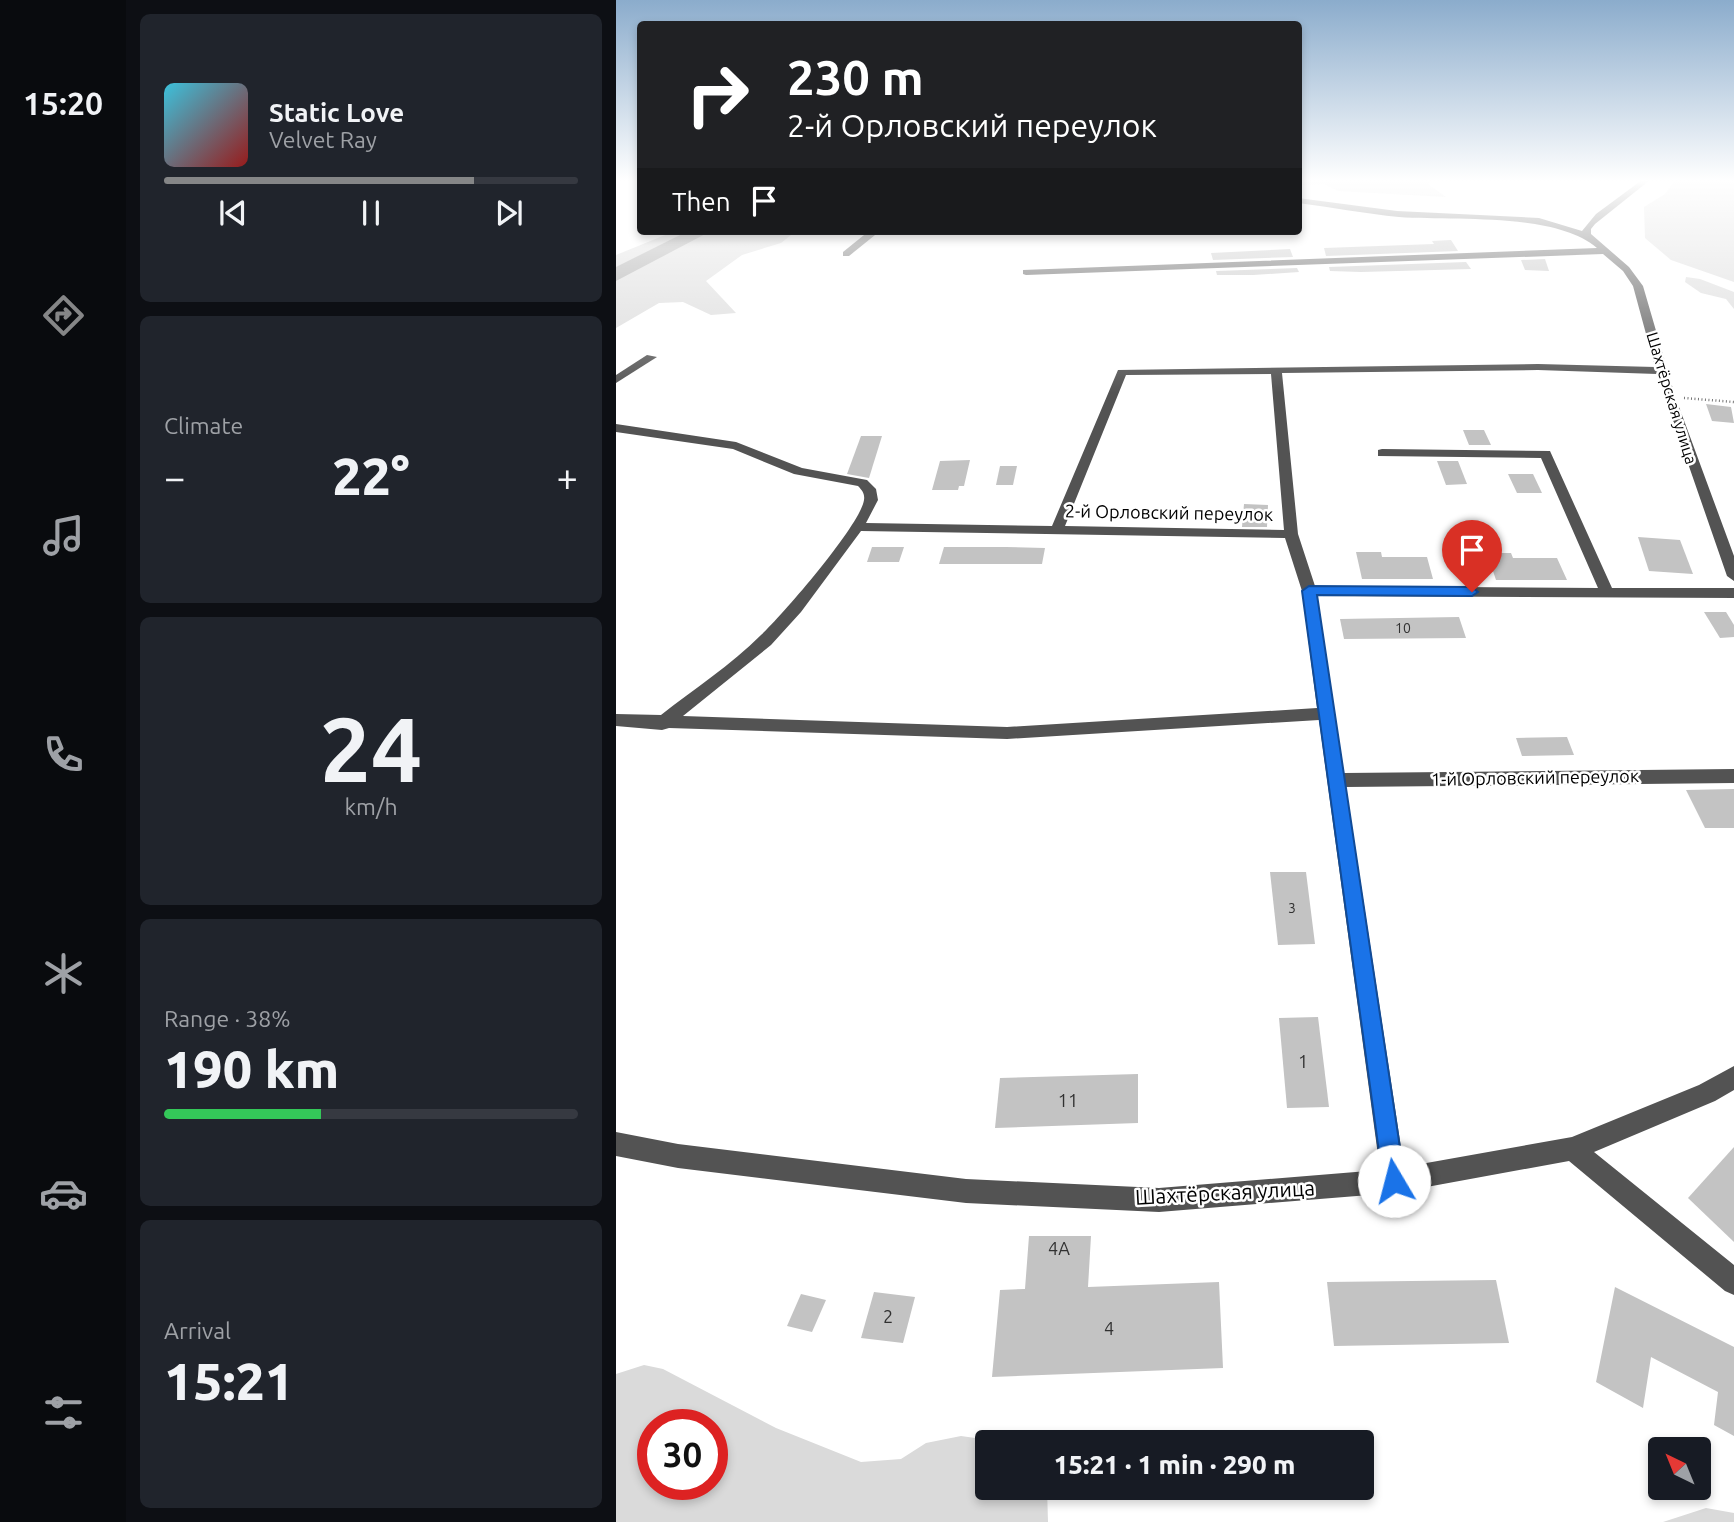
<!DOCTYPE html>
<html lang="en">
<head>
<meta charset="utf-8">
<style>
	:root { --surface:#171b24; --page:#20242c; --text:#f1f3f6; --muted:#9ea1a6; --line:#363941; --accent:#858687 }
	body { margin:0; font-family:Ubuntu,sans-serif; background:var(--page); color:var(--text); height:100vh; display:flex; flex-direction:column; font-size:26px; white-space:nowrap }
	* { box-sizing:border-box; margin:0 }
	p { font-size:23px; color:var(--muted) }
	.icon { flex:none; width:38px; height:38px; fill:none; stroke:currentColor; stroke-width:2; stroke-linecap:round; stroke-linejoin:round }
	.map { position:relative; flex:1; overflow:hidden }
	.drawer { display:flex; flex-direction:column; gap:14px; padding:14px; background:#0d0f14; width:490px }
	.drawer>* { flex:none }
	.banner { position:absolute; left:21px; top:21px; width:665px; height:214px; border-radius:7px; box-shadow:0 4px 10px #0003; background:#202124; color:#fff; overflow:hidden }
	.needle { width:46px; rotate:317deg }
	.controls { position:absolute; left:1032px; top:1437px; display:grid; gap:14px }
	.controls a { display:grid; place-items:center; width:63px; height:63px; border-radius:7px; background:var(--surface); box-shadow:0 4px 10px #0003; font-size:35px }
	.speed { position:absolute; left:21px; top:1409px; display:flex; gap:14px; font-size:35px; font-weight:700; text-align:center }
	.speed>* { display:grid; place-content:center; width:91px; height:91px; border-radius:50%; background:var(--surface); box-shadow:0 4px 10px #0003; line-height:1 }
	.speed .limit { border:10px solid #d22; background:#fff; color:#111 }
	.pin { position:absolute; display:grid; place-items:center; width:60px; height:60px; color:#fff; margin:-72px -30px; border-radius:50% 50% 50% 0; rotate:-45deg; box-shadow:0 0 7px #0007 }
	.pin .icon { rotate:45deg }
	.me { position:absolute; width:77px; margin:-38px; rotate:352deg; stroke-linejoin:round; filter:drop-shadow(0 0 5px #0008) }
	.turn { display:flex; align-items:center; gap:24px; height:147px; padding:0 35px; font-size:32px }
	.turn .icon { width:91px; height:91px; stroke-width:2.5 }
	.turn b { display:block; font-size:49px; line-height:60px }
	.then { display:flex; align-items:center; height:66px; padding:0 35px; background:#0003; gap:14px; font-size:26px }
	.big { font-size:52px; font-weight:800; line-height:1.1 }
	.drawer .widget { flex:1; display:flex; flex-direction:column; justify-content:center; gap:10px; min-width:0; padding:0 24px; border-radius:10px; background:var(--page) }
	.drawer .dial { align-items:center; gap:0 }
	.dial b { font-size:91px; line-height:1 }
	.song { display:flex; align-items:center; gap:21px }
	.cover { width:84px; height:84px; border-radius:10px; background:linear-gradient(135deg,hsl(190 70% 55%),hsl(0 70% 35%)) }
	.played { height:7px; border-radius:4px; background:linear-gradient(90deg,var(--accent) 75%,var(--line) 75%) }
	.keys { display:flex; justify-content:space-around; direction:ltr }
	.heat { display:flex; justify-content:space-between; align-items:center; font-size:38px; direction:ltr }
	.charge { height:10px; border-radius:5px; background:linear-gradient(90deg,#34c759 38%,var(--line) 0) }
	.trip { position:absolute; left:359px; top:1430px; width:399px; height:70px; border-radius:7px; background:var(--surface); box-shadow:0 4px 10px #0003; font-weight:800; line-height:70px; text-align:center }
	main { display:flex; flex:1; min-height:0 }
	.menu { display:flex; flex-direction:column; width:126px; justify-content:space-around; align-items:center; background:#090b0e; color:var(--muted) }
	.menu .icon { width:49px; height:49px }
	.menu .selected { color:var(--accent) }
	.menu b { font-size:32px; color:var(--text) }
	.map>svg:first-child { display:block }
</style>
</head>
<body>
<main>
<nav class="menu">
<b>15:20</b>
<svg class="icon selected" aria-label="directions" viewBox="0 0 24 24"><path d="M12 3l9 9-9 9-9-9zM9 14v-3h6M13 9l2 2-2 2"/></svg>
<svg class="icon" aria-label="music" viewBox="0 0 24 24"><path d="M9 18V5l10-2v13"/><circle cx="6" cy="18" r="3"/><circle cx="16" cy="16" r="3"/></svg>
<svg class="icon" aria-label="phone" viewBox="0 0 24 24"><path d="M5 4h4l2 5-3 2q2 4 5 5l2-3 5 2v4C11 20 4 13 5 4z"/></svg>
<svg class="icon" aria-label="climate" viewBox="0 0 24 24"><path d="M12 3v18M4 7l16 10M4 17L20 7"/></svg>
<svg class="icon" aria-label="car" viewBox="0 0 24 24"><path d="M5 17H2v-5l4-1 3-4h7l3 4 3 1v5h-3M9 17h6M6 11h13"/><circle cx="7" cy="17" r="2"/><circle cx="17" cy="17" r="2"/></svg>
<svg class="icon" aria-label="filters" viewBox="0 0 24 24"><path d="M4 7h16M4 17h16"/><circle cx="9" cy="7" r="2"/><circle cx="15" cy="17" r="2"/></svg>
</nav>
<section class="drawer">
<div class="widget">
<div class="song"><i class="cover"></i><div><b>Static Love</b><p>Velvet Ray</p></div></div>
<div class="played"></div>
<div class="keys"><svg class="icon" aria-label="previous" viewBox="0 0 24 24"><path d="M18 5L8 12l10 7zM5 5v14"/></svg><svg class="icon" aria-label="pause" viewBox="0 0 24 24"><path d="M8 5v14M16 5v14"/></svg><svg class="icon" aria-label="next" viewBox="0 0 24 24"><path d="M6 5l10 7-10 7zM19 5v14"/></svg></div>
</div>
<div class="widget"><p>Climate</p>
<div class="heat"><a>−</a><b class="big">22°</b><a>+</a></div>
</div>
<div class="widget dial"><b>24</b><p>km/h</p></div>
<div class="widget"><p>Range · 38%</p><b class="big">190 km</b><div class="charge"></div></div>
<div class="widget"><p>Arrival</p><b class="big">15:21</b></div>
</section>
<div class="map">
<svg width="1118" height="1522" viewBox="0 0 1118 1522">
	<rect width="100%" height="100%" fill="#fff"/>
	<g fill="#dadada" fill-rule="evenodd">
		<path d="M683 180H814L812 184 830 197 722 191 708 184 683 185Z"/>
		<path d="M1059 180H1118V282L1055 260 1029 238 1028 207 1049 194Z"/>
		<path d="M59 231H180L165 243 126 255 90 281 120 313 95 315 67 302 43 303 0 328V255Z"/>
		<path d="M1070 277 1084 279 1118 292V309L1110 299 1085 293 1069 282Z"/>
		<path d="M28 1365 47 1369 160 1428 245 1462 285 1459 310 1443 345 1436 387 1442H371V1488H431L432 1522H0V1374ZM37 1424H96V1484H37Z"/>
		<path d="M1090 1508 1118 1513V1522H1047Z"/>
	</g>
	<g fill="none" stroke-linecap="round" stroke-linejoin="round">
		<path fill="#a1a1a1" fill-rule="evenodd" d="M72 231H95L0 281V267Z"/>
	</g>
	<g fill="#c3c3c3">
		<path d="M835 240 842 251 710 256 708 248 818 244 816 241Z"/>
		<path d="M674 249 677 257 597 260 595 253Z"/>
		<path d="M929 259 933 271 909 270 905 260Z"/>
		<path d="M850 262 855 269 745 272 714 271 713 267Z"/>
		<path d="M681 268 683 272 637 275H601L600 271Z"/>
		<path d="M1090 404 1115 407 1118 423 1096 421Z"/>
		<path d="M847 430H868L875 445H853Z"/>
		<path d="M245 436H266L253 478 231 474Z"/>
		<path d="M354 460 348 486H343L342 490H316L324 461Z"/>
		<path d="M821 461H842L851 484 830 485Z"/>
		<path d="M384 466H401L397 485H380Z"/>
		<path d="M892 474H917L926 493H901Z"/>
		<path d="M628 504 652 505 651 527H626Z"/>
		<path d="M1022 537 1064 540 1077 574 1033 571Z"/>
		<path d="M256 547H288L283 562H251Z"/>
		<path d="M328 547H390L429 548 426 564H323Z"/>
		<path d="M740 552H765L766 557H811L817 579H746Z"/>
		<path d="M871 553H895L897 558H941L951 580H880Z"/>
		<path d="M1088 612H1110L1118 625V637L1104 638Z"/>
		<path d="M843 617 850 638 728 639 724 619Z"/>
		<path d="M951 737 958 755 906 756 900 738Z"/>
		<path d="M1118 789V828H1089L1070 790Z"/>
		<path d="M654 872H690L699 944 662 945Z"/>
		<path d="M702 1017 713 1107 671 1108 663 1018Z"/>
		<path d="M522 1074V1123L379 1128 384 1078Z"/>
		<path d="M1118 1147V1242L1072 1198Z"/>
		<path d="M413 1236H475L472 1287 603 1282 607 1368 376 1377 384 1290 409 1289Z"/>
		<path d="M880 1280 893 1343 718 1346 711 1282Z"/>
		<path d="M999 1287 1118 1347V1436L1098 1425 1102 1392 1035 1357 1027 1408 980 1382Z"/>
		<path d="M258 1292 299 1297 287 1343 245 1338Z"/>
		<path d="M185 1294 210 1300 196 1332 171 1326Z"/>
	</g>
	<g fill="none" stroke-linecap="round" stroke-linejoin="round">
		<path stroke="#757575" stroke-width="2.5" stroke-dasharray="1 2.5" stroke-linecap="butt" d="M1068 398 1118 402"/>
		<g fill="#535353" fill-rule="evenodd">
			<path d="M1026 180H1034L979 224 975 229V234L1013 267 1027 286 1059 396 1118 556V581L1111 576 1041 374 922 370 666 373 682 534 699 586 982 588 925 458 762 456V450L766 449 934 451 996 588H1118V598L701 596 728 773 1118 769V783L730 787 788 1167 956 1137 1083 1085 1118 1066V1090L1099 1101 978 1152 1118 1265V1295L1109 1291 953 1161 778 1193 543 1212 350 1203 62 1168 0 1156V1132L62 1144 350 1179 543 1188 764 1170 703 720 391 739 53 728 46 730 0 726V714L45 715C78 689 115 665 145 635 166 616 245 524 248 500 249 494 246 490 242 486L178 474 117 449 0 432V424L120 442 186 468 251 480 260 489 262 500 250 523 436 526 502 370 922 364 1039 367 1017 286 1007 271 987 254 410 275 407 274V270L981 248C939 212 839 221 783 217 750 214 716 207 682 203V198L781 211 923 218 966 231 980 214ZM655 374 668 530 449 526 510 375ZM245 531 669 538 686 591 701 708 391 727 67 716 155 645 185 612Z"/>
			<path d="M253 231H264L233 256H227V252Z"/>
			<path d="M31 355 41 357 0 383V375Z"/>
		</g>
	</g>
	<linearGradient id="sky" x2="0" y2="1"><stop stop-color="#8baccc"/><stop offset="0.46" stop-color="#fff"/><stop offset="1" stop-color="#fff" stop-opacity="0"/></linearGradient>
	<rect width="1118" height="393" fill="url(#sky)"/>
	<path fill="#1a73e8" stroke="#114b97" stroke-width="2" d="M693 586 856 587 862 592 856 596 701 595 789 1181 786 1189 778 1192 770 1189 767 1181 686 591Z"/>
	<g text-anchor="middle" stroke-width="5" stroke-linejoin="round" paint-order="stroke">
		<g font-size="14" fill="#313131">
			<text x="787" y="633">10</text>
			<text x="676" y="913">3</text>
		</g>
		<g font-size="16" fill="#000" stroke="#fff">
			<text transform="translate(1056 398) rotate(73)" y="6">Шахтёрская улица</text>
		</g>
		<g font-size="18" fill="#000" stroke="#fff">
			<text transform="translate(553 513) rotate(1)" y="6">2-й Орловский переулок</text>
			<text transform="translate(919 778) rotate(-1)" y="6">1-й Орловский переулок</text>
		</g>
		<g font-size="18" fill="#313131">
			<text x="687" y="1068">1</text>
			<text x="452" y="1107">11</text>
			<text x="443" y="1255">4А</text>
			<text x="272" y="1323">2</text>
			<text x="493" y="1335">4</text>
		</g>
		<g font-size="21" fill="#000" stroke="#fff">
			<text transform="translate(609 1193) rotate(-3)" y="7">Шахтёрская улица</text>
		</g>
	</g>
</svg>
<div class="controls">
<a><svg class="needle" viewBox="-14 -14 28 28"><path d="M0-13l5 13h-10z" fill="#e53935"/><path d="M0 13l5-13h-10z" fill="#9ea1a6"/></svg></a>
</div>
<div class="speed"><div class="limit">30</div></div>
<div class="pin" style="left:856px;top:592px;background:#d93025"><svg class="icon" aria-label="arrive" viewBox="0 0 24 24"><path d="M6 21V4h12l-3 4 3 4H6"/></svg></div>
<svg class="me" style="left:778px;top:1181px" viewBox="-20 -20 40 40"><circle r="19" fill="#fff"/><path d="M0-13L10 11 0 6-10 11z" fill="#1a73e8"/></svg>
<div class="trip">15:21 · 1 min · 290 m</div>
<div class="banner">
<div class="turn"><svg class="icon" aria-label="right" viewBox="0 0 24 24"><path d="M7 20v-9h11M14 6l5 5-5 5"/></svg><div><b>230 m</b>2-й Орловский переулок</div></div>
<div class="then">Then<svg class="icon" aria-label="arrive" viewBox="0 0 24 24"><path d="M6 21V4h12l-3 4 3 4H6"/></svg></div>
</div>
</div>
</main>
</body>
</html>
